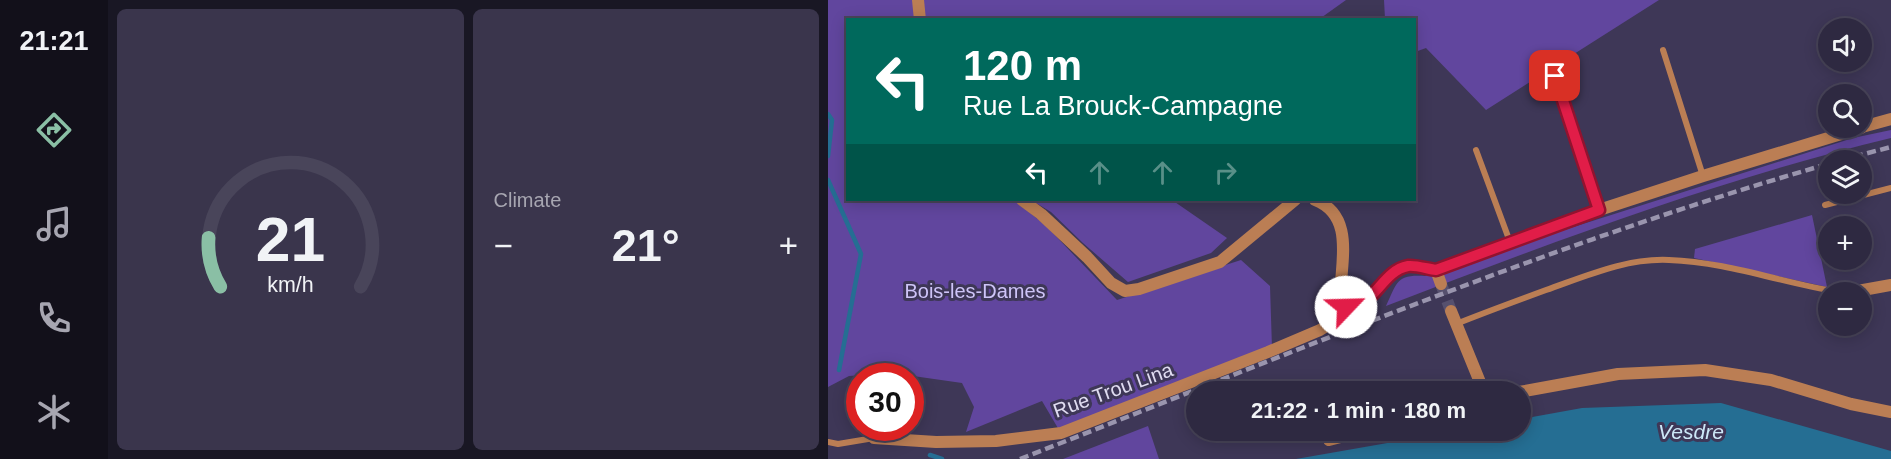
<!DOCTYPE html>
<html lang="en">
<head>
<meta charset="utf-8">
<style>
	:root { --surface:#2e2941; --page:#3a354c; --text:#f1f3f6; --muted:#a7a6b1; --line:#49455a; --accent:#8abfa5 }
	body { margin:0; font-family:Arial,sans-serif; background:var(--page); color:var(--text); height:100vh; display:flex; flex-direction:column; font-size:22px; white-space:nowrap }
	* { box-sizing:border-box; margin:0 }
	p { font-size:20px; color:var(--muted) }
	.icon { flex:none; width:33px; height:33px; fill:none; stroke:currentColor; stroke-width:2; stroke-linecap:round; stroke-linejoin:round }
	.map { position:relative; flex:1; overflow:hidden }
	.sheet { display:flex; flex-direction:column; gap:9px; padding:9px; background:#191724; width:720px }
	.sheet>* { flex:none }
	.banner { position:absolute; left:18px; top:18px; width:570px; height:183px; border-radius:0px; box-shadow:0 3px 15px #0003,0 0 0 2px var(--line); background:#00695c; color:#fff; overflow:hidden }
	.controls { position:absolute; left:990px; top:18px; display:grid; gap:12px }
	.controls a { display:grid; place-items:center; width:54px; height:54px; border-radius:50%; background:var(--surface); box-shadow:0 3px 15px #0003,0 0 0 2px var(--line); font-size:30px }
	.speed { position:absolute; left:18px; top:363px; display:flex; gap:12px; font-size:30px; font-weight:700; text-align:center }
	.speed>* { display:grid; place-content:center; width:78px; height:78px; border-radius:50%; background:var(--surface); box-shadow:0 3px 15px #0003,0 0 0 2px var(--line); line-height:1 }
	.speed .limit { border:9px solid #d22; background:#fff; color:#111 }
	.pin { position:absolute; display:grid; place-items:center; width:51px; height:51px; color:#fff; margin:-26px; border-radius:12px; box-shadow:0 3px 9px #0006 }
	.me { position:absolute; width:66px; margin:-33px; rotate:66deg; stroke-linejoin:round; filter:drop-shadow(0 0 4px #0008) }
	.turn { display:flex; align-items:center; gap:21px; height:126px; padding:0 18px; font-size:27px }
	.turn .icon { width:78px; height:78px; stroke-width:2.5 }
	.turn b { display:block; font-size:42px; line-height:51px }
	.lanes { display:flex; align-items:center; height:57px; padding:0 18px; background:#0003; justify-content:center; gap:30px; direction:ltr }
	.lanes .off { opacity:.35 }
	.big { font-size:45px; font-weight:700; line-height:1.1 }
	.sheet .widget { flex:1; display:flex; flex-direction:column; justify-content:center; gap:9px; min-width:0; padding:0 21px; border-radius:9px; background:var(--page) }
	.sheet .dial { align-items:center; gap:0 }
	.dial svg { height:156px; overflow:visible; fill:none; stroke:var(--line); stroke-width:7; stroke-linecap:round; text-anchor:middle }
	.dial text { fill:var(--text); stroke:none }
	.heat { display:flex; justify-content:space-between; align-items:center; font-size:33px; direction:ltr }
	.sheet .tiles { flex:1; display:grid; gap:9px; grid-template-columns:repeat(2,1fr) }
	.trip { position:absolute; left:358px; top:381px; width:345px; height:60px; border-radius:30px; background:var(--surface); box-shadow:0 3px 15px #0003,0 0 0 2px var(--line); font-weight:700; line-height:60px; text-align:center }
	main { display:flex; flex:1; min-height:0 }
	.dock { display:flex; flex-direction:column; width:108px; justify-content:space-around; align-items:center; background:#12101a; color:var(--muted) }
	.dock .icon { width:42px; height:42px }
	.dock .selected { color:var(--accent) }
	.dock b { font-size:27px; color:var(--text) }
	.map>svg:first-child { display:block }
</style>
</head>
<body>
<main>
<nav class="dock">
<b>21:21</b>
<svg class="icon selected" aria-label="directions" viewBox="0 0 24 24"><path d="M12 3l9 9-9 9-9-9zM9 14v-3h6M13 9l2 2-2 2"/></svg>
<svg class="icon" aria-label="music" viewBox="0 0 24 24"><path d="M9 18V5l10-2v13"/><circle cx="6" cy="18" r="3"/><circle cx="16" cy="16" r="3"/></svg>
<svg class="icon" aria-label="phone" viewBox="0 0 24 24"><path d="M5 4h4l2 5-3 2q2 4 5 5l2-3 5 2v4C11 20 4 13 5 4z"/></svg>
<svg class="icon" aria-label="climate" viewBox="0 0 24 24"><path d="M12 3v18M4 7l16 10M4 17L20 7"/></svg>
</nav>
<section class="sheet">
<div class="tiles">
<div class="widget dial"><svg viewBox="0 0 100 80">
<path d="M14 69A42 42 0 1 1 86 69"/>
<path d="M14 69A42 42 0 0 1 8 44" stroke="#8abfa5"/>
<text x="50" y="56" font-size="32" font-weight="700">21</text>
<text x="50" y="72" font-size="11">km/h</text>
</svg></div>
<div class="widget"><p>Climate</p>
<div class="heat"><a>−</a><b class="big">21°</b><a>+</a></div>
</div>
</div>
</section>
<div class="map">
<svg width="1063" height="459" viewBox="0 0 1063 459">
	<rect width="100%" height="100%" fill="#3e3757"/>
	<g fill="#61469e">
		<path d="M0 0H518L490 20H20V200H187L219 227 289 300 413 260 442 286 444 348 234 435 214 401 138 432 146 407 134 383 64 373 21 376 0 387Z"/>
		<path d="M556 0H831L658 110 598 48 587 52 586 20 557 19Z"/>
		<path d="M1063 130V138C890 180 724 242 558 306 569 283 568 274 597 276L736 230 1025 138Z"/>
		<path d="M203 200H344L399 238 383 253 300 282 255 243 223 212Z"/>
		<path d="M984 215 999 287 866 258 867 249Z"/>
		<path d="M320 426 331 459H235Z"/>
	</g>
	<path fill="#256e93" d="M893 403 1063 451V459H468L628 431 693 430V419L754 408Z"/>
	<g fill="none" stroke-linecap="round" stroke-linejoin="round">
		<g stroke="#256e93" stroke-width="4.5">
			<path d="M0 114 4 120 0 156"/>
			<path d="M0 180 33 254 11 370"/>
			<path d="M102 455 114 459"/>
		</g>
		<path stroke="#56506e" stroke-width="12" stroke-dasharray="12 6" stroke-linecap="butt" d="M613 284 623 311"/>
		<g stroke="#bb7e54" stroke-width="6">
			<path d="M835 50 875 176"/>
			<path d="M648 150 682 242"/>
			<path d="M997 205 1063 188"/>
			<path d="M628 324C658 312 688 301 718 290 758 276 798 258 841 260 900 262 954 283 1011 292"/>
			<path d="M0 442 10 444 46 438"/>
		</g>
		<g stroke="#bb7e54" stroke-width="12">
			<path d="M90 0 92 20"/>
			<path d="M727 76 771 210"/>
			<path d="M1034 127 1063 119"/>
			<path d="M194 200 213 214 259 257 283 283 297 291 311 289 392 262 467 200"/>
			<path d="M487 200C523 214 515 253 513 283 513 291 516 299 518 307"/>
			<path d="M608 270 613 284"/>
			<path d="M1024 292 1063 285"/>
			<path d="M518 307C547 309 553 272 580 266 588 265 600 269 608 270L771 210 875 176 1033 128"/>
			<path d="M623 311 656 392"/>
			<path d="M691 392 790 374 877 370 943 380 1023 404 1063 412"/>
			<path d="M46 438 108 442 168 441 233 433 440 352 492 330 505 322 518 307"/>
			<path d="M501 440 540 430"/>
		</g>
		<g stroke="#9a95ae" stroke-width="4.5" stroke-dasharray="9 4.5" stroke-linecap="butt">
			<path d="M1013 160 1063 147"/>
			<path d="M192 459C459 355 724 243 1000 164"/>
		</g>
	</g>
	<g fill="none" stroke-linecap="round" stroke-linejoin="round">
		<g stroke="#92132f" stroke-width="15">
			<path id="route" d="M518 307C547 308 553 271 580 266 588 265 600 269 608 270L771 210 727 76"/>
		</g>
		<use href="#route" stroke="#e11d48" stroke-width="10"/>
	</g>
	<g text-anchor="middle" stroke-width="6" stroke-linejoin="round" paint-order="stroke">
		<g font-size="20" fill="#cec4f8" stroke="#3e3757">
			<text x="147" y="298">Bois-les-Dames</text>
		</g>
		<g font-size="20" fill="#e0dcf1" stroke="#3e3757">
			<text transform="translate(285 390) rotate(-20)" y="7">Rue Trou Lina</text>
		</g>
		<g font-size="21" font-style="italic" fill="#cce7f7" stroke="#3e3757">
			<text x="863" y="439">Vesdre</text>
		</g>
	</g>
</svg>
<div class="controls">
<a><svg class="icon" aria-label="sound" viewBox="0 0 24 24"><path d="M4 9h4l5-4v14l-5-4H4zM17 9q2 3 0 6"/></svg></a>
<a><svg class="icon" aria-label="search" viewBox="0 0 24 24"><circle cx="10" cy="10" r="6"/><path d="M15 15l6 6"/></svg></a>
<a><svg class="icon" aria-label="layers" viewBox="0 0 24 24"><path d="M12 4l9 5-9 5-9-5zM3 14l9 5 9-5"/></svg></a>
<a>+</a>
<a>−</a>
</div>
<div class="speed"><div class="limit">30</div></div>
<div class="pin" style="left:727px;top:76px;background:#d93025"><svg class="icon" aria-label="arrive" viewBox="0 0 24 24"><path d="M6 21V4h12l-3 4 3 4H6"/></svg></div>
<svg class="me" style="left:518px;top:307px" viewBox="-20 -20 40 40"><circle r="19" fill="#fff"/><path d="M0-13L10 11 0 6-10 11z" fill="#e11d48"/></svg>
<div class="trip">21:22 · 1 min · 180 m</div>
<div class="banner">
<div class="turn"><svg class="icon" aria-label="left" viewBox="0 0 24 24"><path d="M17 20v-9H6M10 6l-5 5 5 5"/></svg><div><b>120 m</b>Rue La Brouck-Campagne</div></div>
<div class="lanes"><svg class="icon" aria-label="left" viewBox="0 0 24 24"><path d="M17 20v-9H6M10 6l-5 5 5 5"/></svg><svg class="icon off" aria-label="ahead" viewBox="0 0 24 24"><path d="M12 20V5M6 11l6-6 6 6"/></svg><svg class="icon off" aria-label="ahead" viewBox="0 0 24 24"><path d="M12 20V5M6 11l6-6 6 6"/></svg><svg class="icon off" aria-label="right" viewBox="0 0 24 24"><path d="M7 20v-9h11M14 6l5 5-5 5"/></svg></div>
</div>
</div>
</main>
</body>
</html>
